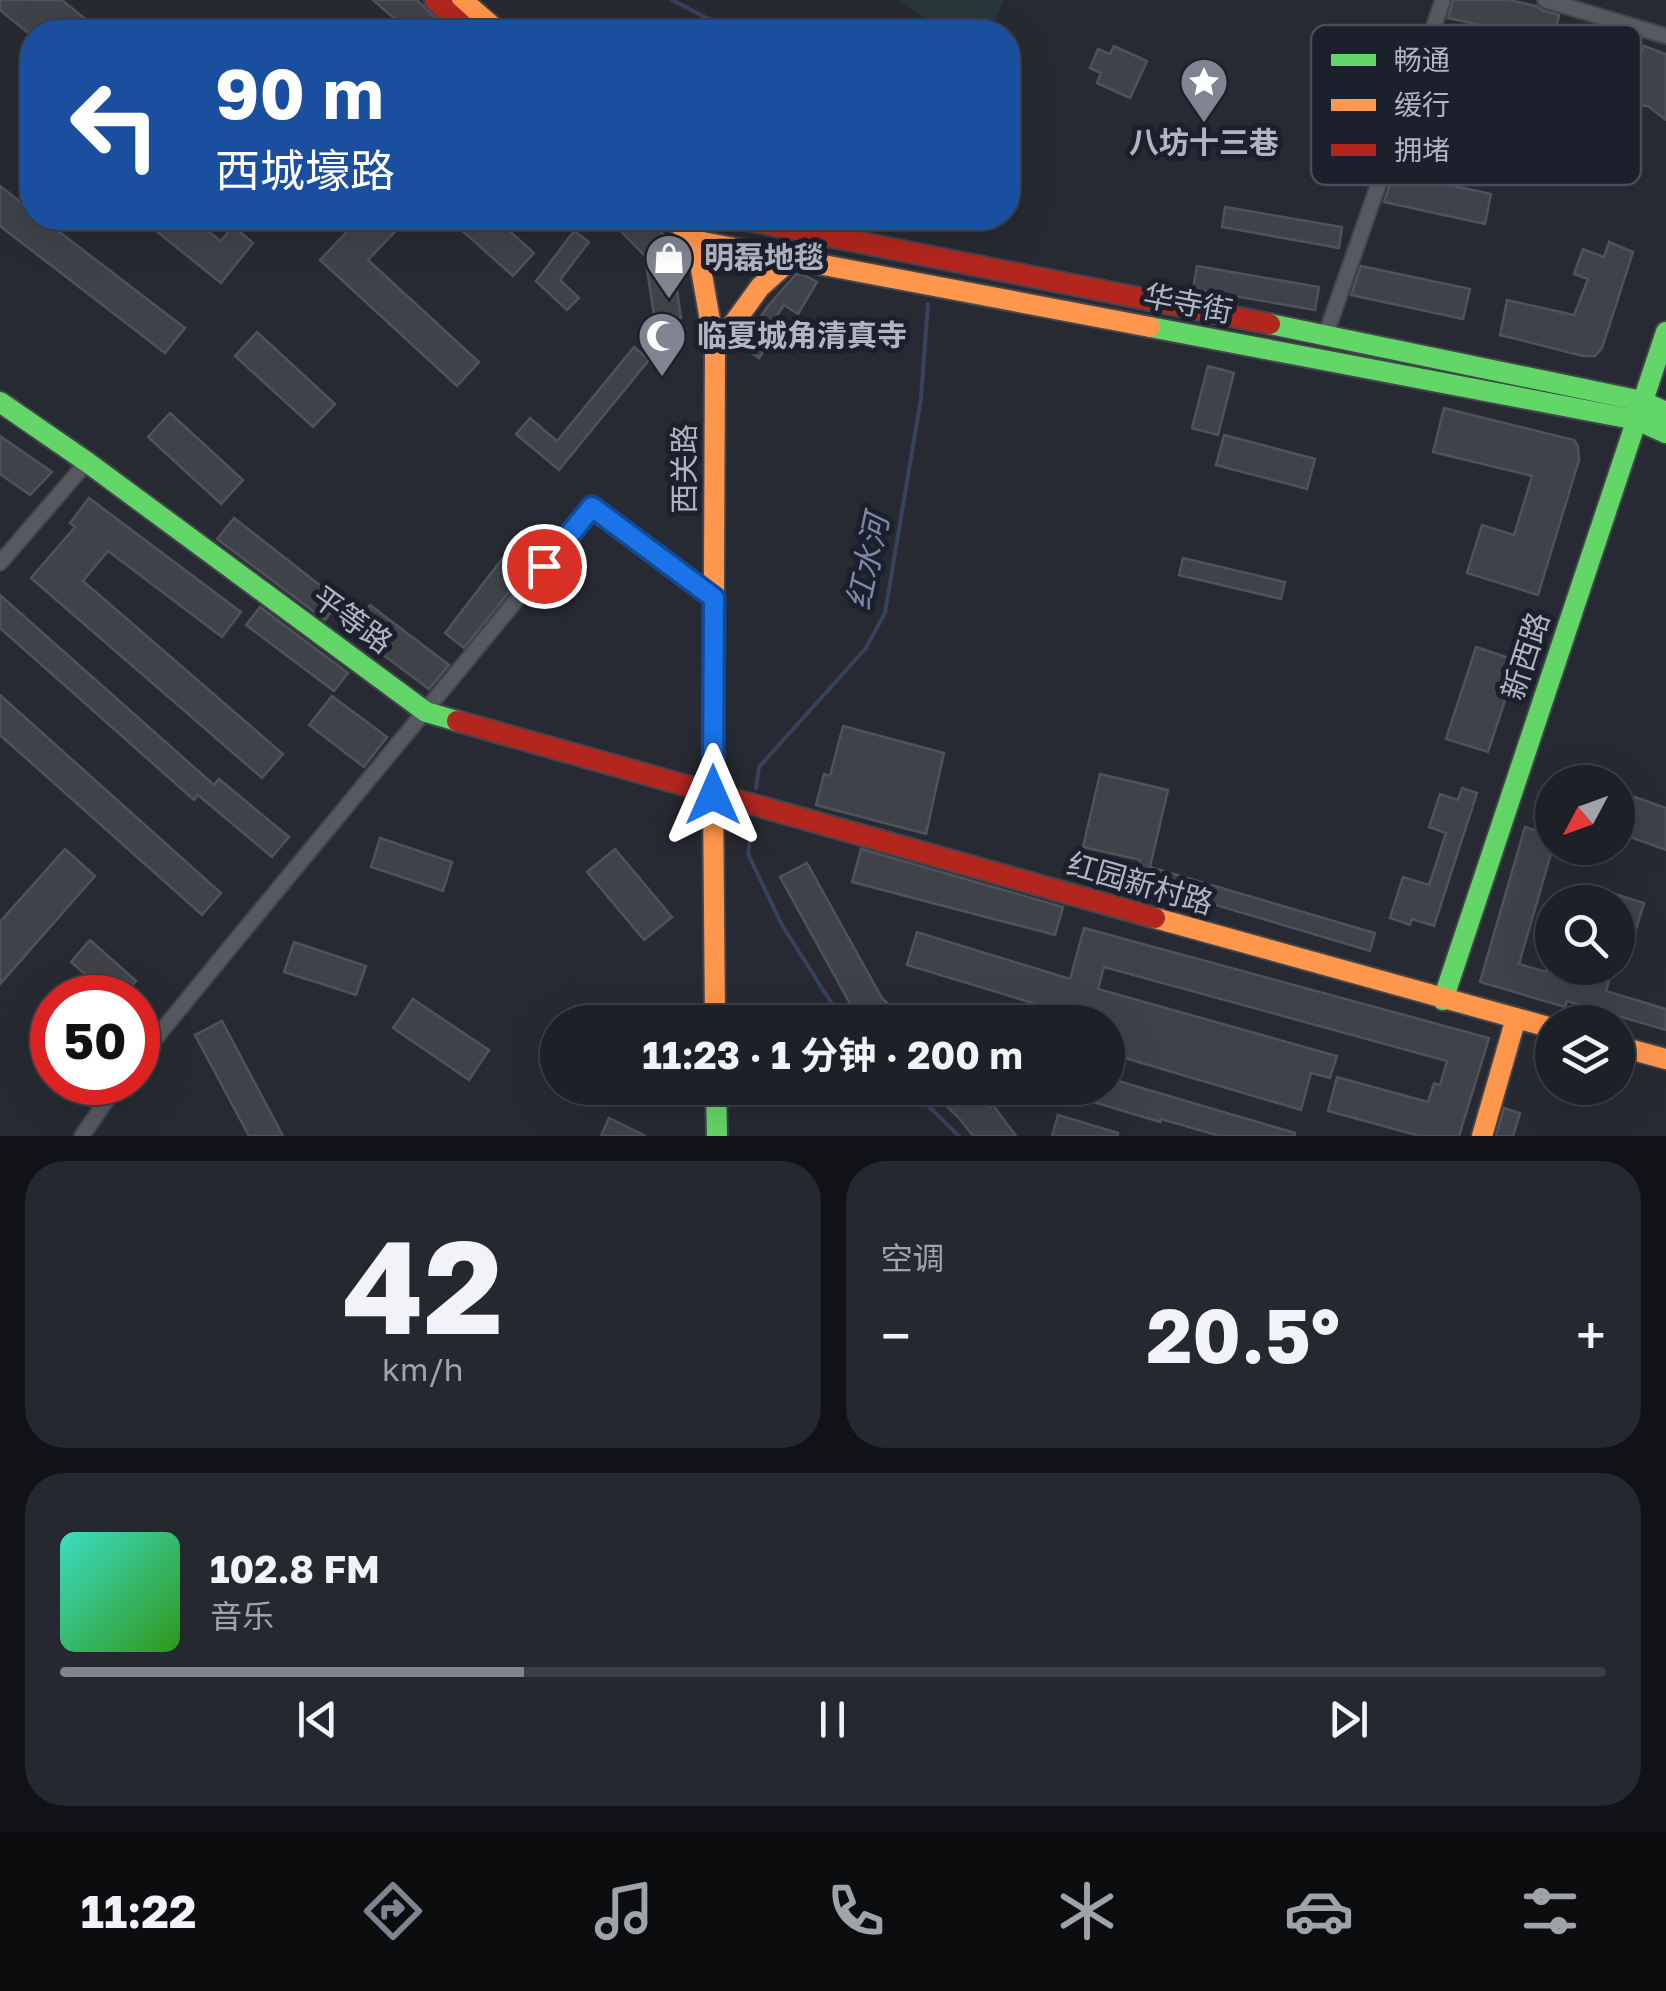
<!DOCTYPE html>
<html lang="zh">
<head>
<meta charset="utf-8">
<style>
	:root { --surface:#1d2026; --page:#25282e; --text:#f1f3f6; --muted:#a0a3a7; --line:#3b3e43; --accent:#808491 }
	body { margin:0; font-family:"Golos Text","Noto Sans SC",sans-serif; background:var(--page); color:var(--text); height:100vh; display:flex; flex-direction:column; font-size:38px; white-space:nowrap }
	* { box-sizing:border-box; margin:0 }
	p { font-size:32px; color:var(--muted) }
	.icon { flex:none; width:55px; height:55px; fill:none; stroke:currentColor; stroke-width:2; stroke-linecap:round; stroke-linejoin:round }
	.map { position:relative; height:1136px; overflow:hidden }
	.panel { display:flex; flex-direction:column; gap:25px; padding:25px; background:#101215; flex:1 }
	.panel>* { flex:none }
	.banner { position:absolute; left:20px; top:20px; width:1000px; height:210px; border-radius:40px; box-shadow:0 10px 40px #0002,0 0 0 2px var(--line); background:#1a4fa0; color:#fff; overflow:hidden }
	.needle { width:65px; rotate:229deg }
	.buttons { position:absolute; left:1535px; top:765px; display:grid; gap:20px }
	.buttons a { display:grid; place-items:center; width:100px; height:100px; border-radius:50%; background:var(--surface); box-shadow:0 10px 40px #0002,0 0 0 2px var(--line); font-size:50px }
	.speed { position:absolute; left:30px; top:975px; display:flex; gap:20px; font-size:50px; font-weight:700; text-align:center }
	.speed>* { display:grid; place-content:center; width:130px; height:130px; border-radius:50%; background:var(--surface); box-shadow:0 10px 40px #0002,0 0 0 2px var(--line); line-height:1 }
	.speed .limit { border:15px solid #d22; background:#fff; color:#111 }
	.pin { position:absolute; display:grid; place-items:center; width:85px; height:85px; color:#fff; margin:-42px; border:5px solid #fff; border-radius:50%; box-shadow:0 2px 10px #0007 }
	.me { position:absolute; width:110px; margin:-55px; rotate:0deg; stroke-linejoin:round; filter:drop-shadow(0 0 8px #0008) }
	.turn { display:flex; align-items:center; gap:35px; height:210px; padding:0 30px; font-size:45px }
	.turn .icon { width:130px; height:130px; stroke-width:2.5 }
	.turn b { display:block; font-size:70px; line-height:85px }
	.big { font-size:75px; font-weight:700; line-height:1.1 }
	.panel .card { flex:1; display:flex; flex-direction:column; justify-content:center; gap:15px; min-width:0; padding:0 35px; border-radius:40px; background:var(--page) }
	.panel .dial { align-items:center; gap:0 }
	.dial b { font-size:130px; line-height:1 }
	.song { display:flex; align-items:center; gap:30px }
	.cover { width:120px; height:120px; border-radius:15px; background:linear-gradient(135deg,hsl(170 70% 55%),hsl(110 70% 35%)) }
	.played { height:10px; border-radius:5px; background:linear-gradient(90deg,var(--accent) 30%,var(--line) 30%) }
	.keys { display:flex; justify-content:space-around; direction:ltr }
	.heat { display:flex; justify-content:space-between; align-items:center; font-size:55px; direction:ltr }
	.panel .tiles { flex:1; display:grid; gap:25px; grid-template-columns:1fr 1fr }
	.card:last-child { grid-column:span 2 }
	.trip { position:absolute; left:540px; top:1005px; width:585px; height:100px; border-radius:50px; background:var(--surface); box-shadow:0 10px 40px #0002,0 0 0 2px var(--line); font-weight:700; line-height:100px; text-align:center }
	.tab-bar { display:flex; height:160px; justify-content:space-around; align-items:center; background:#0c0d0f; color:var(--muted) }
	.tab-bar .icon { width:70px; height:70px }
	.tab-bar .on { color:var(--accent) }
	.tab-bar b { font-size:45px; color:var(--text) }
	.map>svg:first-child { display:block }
</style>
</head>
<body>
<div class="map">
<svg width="1666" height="1136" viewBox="0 0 1666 1136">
	<rect width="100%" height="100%" fill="#272a32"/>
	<path fill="#28373b" d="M898 0H1004L990 32H945Z"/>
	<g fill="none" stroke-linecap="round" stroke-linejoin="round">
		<g stroke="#37425b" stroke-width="4">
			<path d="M672 0 707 18 758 32"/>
			<path d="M923 228 924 218"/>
			<path d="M756 788 759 767 866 648 885 613 921 398 928 304"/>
			<path d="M750 840 748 854 782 925 834 1007 848 1022"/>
			<path d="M910 1088 959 1136"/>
		</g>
	</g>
	<g fill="#3f4249" stroke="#4f525a" stroke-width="2.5">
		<path d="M0 0H62L101 32H27L0 10Z"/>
		<path d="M373 0H417L450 32H410Z"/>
		<path d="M1453 0H1510L1536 6 1542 10 1559 15 1553 41 1448 18Z"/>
		<path d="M1114 46 1147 61 1130 98 1097 83 1101 73 1090 68 1098 49 1110 54Z"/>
		<path d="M1644 46 1666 54V120L1648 106 1615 104 1617 76 1632 77Z"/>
		<path d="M1394 173 1491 194 1485 224 1384 202Z"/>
		<path d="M0 186 32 211V218H41L185 328 165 353 0 226Z"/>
		<path d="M1225 207 1342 227 1339 248 1222 227Z"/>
		<path d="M140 218H191L221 241 233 226 253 243 221 283Z"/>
		<path d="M360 218H408L368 260 479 362 457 386 320 260Z"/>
		<path d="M448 218H495L534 253 513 276Z"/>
		<path d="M608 218H647L670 241 681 318 655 322 645 256Z"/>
		<path d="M574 231 589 242 560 280 579 298 567 310 536 281Z"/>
		<path d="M1609 242 1633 252 1602 348 1595 356H1583L1500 335 1507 300 1574 315 1588 279 1574 274 1583 249 1604 257Z"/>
		<path d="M1197 266 1319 287 1315 310 1193 289Z"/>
		<path d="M1361 266 1470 289 1463 319 1351 295Z"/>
		<path d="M796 274 806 276 817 282 798 314 784 305 764 334 772 339 759 358 741 346 768 306Z"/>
		<path d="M257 332 335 404 313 427 235 356Z"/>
		<path d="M634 347 649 360 559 470 516 434 530 418 557 441Z"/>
		<path d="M1208 366 1234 373 1218 435 1192 428Z"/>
		<path d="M1444 408 1574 440 1578 446 1579 460 1538 595 1467 573 1482 525 1514 535 1532 476 1433 452Z"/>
		<path d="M170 413 243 480 221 504 148 437Z"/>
		<path d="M1224 435 1315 459 1307 489 1216 465Z"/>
		<path d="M0 436 52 472 30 495 0 474Z"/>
		<path d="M89 498 241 612 222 637 108 551 83 581 283 754 262 778 31 578 75 527 70 523Z"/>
		<path d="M234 518 340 601 325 620 217 539Z"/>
		<path d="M509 550 530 566 464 648 445 633Z"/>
		<path d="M1183 558 1285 582 1281 599 1179 575Z"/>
		<path d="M0 595 214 785 219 779 289 837 272 857 198 795 194 800 0 628Z"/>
		<path d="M370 605 449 665 429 689 351 631Z"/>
		<path d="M260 607 348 673 334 691 246 625Z"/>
		<path d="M1476 647 1518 661 1488 752 1446 739Z"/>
		<path d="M0 695 221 893 202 915 0 735Z"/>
		<path d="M332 696 387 737 364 767 309 725Z"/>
		<path d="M843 726 944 753 926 834 816 805 824 774 830 776Z"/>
		<path d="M1100 774 1168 790 1150 867 1375 933 1370 951 1149 885 1135 883 1140 860 1083 847Z"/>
		<path d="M1462 788 1477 793 1434 926 1412 919 1410 925 1390 918 1403 877 1429 885 1446 833 1429 827 1440 794 1458 800Z"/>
		<path d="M1635 797 1666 808V850L1622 834Z"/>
		<path d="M1525 827 1552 835V850L1519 964 1546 972 1547 968H1613L1606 991 1666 1009V1030L1567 1001 1565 1007 1480 982Z"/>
		<path d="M380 838 452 862 443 891 371 867Z"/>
		<path d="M65 849 95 876 0 984V922Z"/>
		<path d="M615 849 672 917 644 940 587 872Z"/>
		<path d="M861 849 1063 907 1055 935 852 882Z"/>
		<path d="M807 863 882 998 907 1022H863L858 1018 780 877Z"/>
		<path d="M1618 895 1644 903 1631 946 1618 942Z"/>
		<path d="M1084 928 1489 1038 1459 1136H1420L1328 1111 1337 1077 1428 1102 1434 1083 1440 1085 1447 1061 1104 967 1098 989 1337 1056 1330 1078 1311 1073 1301 1110 1108 1053V1022H1053L1056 1010 907 965 917 932 1070 979Z"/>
		<path d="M90 940 136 981 122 998H112L71 962Z"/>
		<path d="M294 942 366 966 356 995 284 972Z"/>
		<path d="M413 999 489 1050 469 1080 393 1028Z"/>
		<path d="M222 1021 283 1136H249L195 1035Z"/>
		<path d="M1108 1078 1295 1133V1136H1220L1161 1119 1160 1122 1053 1090V1088H1108Z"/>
		<path d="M928 1088H972L991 1107 993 1105 1016 1136H973L959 1118Z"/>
		<path d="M1504 1108 1520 1113 1513 1136H1496Z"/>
		<path d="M1058 1115 1118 1133V1136H1052Z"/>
		<path d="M609 1118 646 1136H601Z"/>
	</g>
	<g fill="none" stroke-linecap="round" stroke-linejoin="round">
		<g stroke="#42454b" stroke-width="18">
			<g id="street">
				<path d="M1545 0 1666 36"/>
				<path d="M1326 334 1443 0"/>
				<path d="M0 563 87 462"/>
				<path d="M138 1060C288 875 442 693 592 507L714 597"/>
				<path d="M82 1136 119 1082"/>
			</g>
		</g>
		<g stroke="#42454b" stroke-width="24">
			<g id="fast">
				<path d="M1270 324 1642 401 1666 412"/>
				<path d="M1150 327 1637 420 1666 433"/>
				<path d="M0 402 87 462 426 712 457 721"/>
				<path d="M1443 1000 1666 332"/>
				<path d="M716 1088 717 1136"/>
			</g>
		</g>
		<g stroke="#42454b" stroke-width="24">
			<g id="slow">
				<path d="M462 0 499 32"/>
				<path d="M672 218 697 241 1150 327"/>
				<path d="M694 229 715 349 713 795 715 1022"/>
				<path d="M715 349 760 287 798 253"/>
				<path d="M1155 918 1552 1028"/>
				<path d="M1618 1046 1666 1059"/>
				<path d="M1482 1136 1516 1018"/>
			</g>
		</g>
		<g stroke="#42454b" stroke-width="24">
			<g id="jam">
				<path d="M435 0 470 32"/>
				<path d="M737 218 1270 324"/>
				<path d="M457 721 1155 918"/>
			</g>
		</g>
		<use href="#street" stroke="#575960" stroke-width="14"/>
		<use href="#fast" stroke="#63d668" stroke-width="20"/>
		<use href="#slow" stroke="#ff974d" stroke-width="20"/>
		<use href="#jam" stroke="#b3261e" stroke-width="20"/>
	</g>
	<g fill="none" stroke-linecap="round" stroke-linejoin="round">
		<g stroke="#114b97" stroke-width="25">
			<path id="route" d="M544 566 592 507 714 598 713 795"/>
		</g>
		<use href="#route" stroke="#1a73e8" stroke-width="18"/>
	</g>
	<defs>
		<g id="sight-pin" transform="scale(2.5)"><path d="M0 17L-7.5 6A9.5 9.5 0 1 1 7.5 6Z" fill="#808491" stroke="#1b202c"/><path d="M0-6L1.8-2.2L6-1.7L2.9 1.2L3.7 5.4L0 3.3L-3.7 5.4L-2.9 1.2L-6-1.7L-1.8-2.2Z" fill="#fff"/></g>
		<g id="shop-pin" transform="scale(2.5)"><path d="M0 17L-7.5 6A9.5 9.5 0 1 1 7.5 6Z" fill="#808491" stroke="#1b202c"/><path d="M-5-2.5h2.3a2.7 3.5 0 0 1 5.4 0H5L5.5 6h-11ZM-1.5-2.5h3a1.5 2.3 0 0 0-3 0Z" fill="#fff"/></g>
		<g id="mosque-pin" transform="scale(2.5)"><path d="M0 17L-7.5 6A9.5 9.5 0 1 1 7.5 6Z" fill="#808491" stroke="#1b202c"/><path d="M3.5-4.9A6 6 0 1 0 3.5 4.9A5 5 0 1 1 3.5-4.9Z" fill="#fff"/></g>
	</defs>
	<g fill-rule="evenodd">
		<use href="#sight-pin" x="1204" y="82"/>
		<use href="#shop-pin" x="669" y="258"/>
		<use href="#mosque-pin" x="662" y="336"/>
	</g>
	<g text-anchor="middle" stroke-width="10" stroke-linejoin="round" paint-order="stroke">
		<g font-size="30" font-weight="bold" fill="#b0b5c4" stroke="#1b202c" text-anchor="start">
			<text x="1204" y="153" text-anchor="middle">八坊十三巷</text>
			<text x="704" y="268">明磊地毯</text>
			<text x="697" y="346">临夏城角清真寺</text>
		</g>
		<g font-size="30" fill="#b0b5c4" stroke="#1b202c">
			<text transform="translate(1188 304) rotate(11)" y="10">华寺街</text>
			<text transform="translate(685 469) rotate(-90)" y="10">西关路</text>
			<text transform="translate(352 620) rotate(36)" y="10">平等路</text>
			<text transform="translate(1526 656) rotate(-72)" y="10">新西路</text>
			<text transform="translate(1140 884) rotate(16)" y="10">红园新村路</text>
		</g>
		<g font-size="32" font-style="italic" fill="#7b89aa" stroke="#1b202c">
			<text transform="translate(868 562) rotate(-78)" y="11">红水河</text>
		</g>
	</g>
	<rect x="1311" y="25" width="330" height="160" rx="15" fill="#1b202c" stroke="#484d5a" stroke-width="2.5"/>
	<rect x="1331" y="54" width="45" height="12" fill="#63d668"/>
	<rect x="1331" y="99" width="45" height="12" fill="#ff974d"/>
	<rect x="1331" y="144" width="45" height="12" fill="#b3261e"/>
	<g font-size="28" fill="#b0b5c4">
		<text x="1394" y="70">畅通</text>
		<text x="1394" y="115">缓行</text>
		<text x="1394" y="160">拥堵</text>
	</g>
</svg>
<div class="buttons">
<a><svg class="needle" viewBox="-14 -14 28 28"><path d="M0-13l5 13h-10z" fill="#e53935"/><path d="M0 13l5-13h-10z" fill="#a0a3a7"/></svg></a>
<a><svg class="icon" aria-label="search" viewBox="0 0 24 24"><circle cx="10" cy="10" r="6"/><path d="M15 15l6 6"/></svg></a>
<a><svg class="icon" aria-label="layers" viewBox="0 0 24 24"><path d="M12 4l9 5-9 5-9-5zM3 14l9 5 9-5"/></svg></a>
</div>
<div class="speed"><div class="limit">50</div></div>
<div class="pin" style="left:544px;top:566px;background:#d93025"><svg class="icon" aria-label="arrive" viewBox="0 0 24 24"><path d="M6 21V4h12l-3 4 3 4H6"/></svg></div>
<svg class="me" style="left:713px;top:795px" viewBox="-20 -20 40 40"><path d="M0-17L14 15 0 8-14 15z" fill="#1a73e8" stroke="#fff" stroke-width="4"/></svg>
<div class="trip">11:23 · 1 分钟 · 200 m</div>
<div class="banner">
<div class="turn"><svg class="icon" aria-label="left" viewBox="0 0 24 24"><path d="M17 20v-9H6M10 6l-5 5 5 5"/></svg><div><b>90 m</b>西城壕路</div></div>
</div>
</div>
<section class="panel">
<div class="tiles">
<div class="card dial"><b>42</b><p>km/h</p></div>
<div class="card"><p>空调</p>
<div class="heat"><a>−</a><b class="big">20.5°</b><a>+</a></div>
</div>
<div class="card">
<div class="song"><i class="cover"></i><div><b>102.8 FM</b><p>音乐</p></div></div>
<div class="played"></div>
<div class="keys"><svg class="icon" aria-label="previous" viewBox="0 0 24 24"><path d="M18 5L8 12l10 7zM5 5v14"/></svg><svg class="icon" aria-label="pause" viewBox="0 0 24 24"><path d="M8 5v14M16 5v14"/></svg><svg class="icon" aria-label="next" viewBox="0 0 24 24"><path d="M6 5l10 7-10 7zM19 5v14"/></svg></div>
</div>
</div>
</section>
<nav class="tab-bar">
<b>11:22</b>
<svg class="icon on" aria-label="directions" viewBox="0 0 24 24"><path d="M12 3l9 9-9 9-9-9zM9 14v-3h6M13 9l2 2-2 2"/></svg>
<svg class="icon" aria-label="music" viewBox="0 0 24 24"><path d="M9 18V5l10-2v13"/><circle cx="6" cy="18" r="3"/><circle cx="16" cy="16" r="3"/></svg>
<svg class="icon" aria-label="phone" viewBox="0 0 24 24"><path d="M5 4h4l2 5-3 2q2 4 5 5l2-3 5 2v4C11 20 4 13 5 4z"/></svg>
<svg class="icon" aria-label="climate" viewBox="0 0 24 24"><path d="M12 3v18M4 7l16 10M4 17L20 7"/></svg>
<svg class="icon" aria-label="car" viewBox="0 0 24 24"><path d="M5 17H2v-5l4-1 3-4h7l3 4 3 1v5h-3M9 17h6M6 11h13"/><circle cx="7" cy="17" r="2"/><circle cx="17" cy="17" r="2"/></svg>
<svg class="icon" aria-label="filters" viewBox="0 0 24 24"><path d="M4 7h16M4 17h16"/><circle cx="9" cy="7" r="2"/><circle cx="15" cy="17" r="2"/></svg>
</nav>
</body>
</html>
